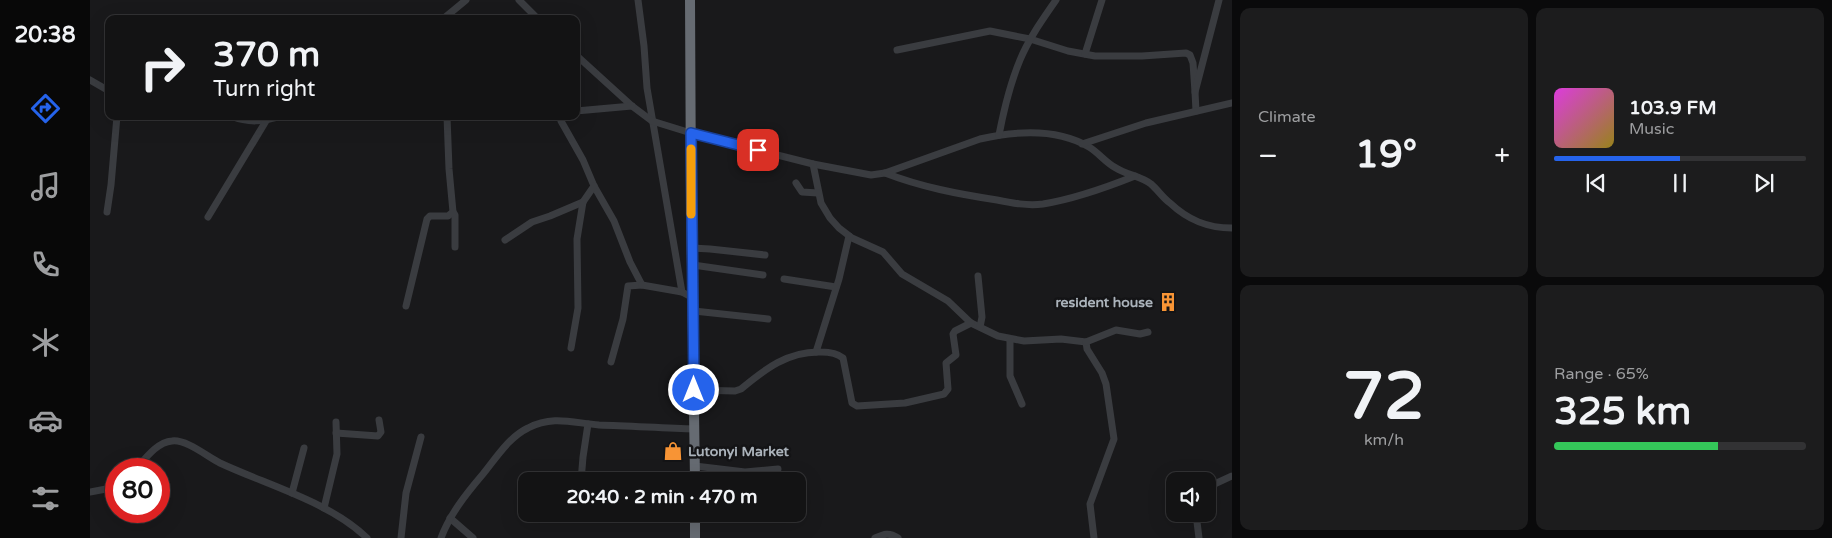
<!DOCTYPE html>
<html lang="en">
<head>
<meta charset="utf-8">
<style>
	:root { --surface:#131314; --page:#1c1c1d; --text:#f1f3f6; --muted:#9d9ea0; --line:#323234; --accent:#2563eb }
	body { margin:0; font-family:"Varela Round",sans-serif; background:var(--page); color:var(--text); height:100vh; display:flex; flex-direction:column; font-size:19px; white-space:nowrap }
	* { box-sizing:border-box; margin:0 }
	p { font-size:16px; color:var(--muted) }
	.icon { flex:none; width:28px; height:28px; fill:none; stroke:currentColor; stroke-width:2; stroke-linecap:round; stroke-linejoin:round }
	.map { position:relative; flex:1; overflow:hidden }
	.drawer { display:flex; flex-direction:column; gap:8px; padding:8px; background:#0a0a0b; width:600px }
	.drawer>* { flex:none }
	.guide { position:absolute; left:15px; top:15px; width:475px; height:105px; border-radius:10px; box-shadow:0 5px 20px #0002,0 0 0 1px var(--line); background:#131314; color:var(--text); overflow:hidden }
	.buttons { position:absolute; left:1076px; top:472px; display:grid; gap:10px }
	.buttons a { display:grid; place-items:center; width:50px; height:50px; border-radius:10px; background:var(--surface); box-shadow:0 5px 20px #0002,0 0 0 1px var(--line); font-size:25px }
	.speed { position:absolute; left:15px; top:458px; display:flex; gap:10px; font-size:25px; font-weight:700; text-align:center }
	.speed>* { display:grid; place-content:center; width:65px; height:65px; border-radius:50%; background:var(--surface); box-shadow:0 5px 20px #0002,0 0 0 1px var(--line); line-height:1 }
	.speed .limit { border:8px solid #d22; background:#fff; color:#111 }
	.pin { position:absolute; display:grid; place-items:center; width:42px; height:42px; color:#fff; margin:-21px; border-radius:10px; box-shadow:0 2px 8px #0006 }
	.me { position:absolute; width:55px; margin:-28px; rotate:0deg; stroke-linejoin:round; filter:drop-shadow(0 0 4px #0008) }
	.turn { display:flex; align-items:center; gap:18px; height:105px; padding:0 25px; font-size:22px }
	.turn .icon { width:65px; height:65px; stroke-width:2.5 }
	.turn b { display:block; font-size:35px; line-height:42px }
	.big { font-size:38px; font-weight:700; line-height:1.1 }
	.drawer .tile { flex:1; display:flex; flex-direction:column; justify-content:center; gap:8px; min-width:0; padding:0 18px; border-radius:10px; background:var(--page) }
	.drawer .dial { align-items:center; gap:0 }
	.dial b { font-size:65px; line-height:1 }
	.song { display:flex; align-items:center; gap:15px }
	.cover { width:60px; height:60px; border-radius:8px; background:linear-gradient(135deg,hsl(300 70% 55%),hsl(50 70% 35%)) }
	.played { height:5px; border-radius:2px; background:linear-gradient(90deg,var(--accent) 50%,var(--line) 50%) }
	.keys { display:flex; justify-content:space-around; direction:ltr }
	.heat { display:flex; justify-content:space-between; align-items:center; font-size:28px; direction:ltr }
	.charge { height:8px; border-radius:4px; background:linear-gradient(90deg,#34c759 65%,var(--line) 0) }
	.drawer .tiles { flex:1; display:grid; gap:8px; grid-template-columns:repeat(2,1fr) }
	.trip { position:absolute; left:428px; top:472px; width:288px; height:50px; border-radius:10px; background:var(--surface); box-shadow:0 5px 20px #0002,0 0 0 1px var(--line); font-weight:700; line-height:50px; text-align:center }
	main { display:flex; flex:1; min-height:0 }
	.tabs { display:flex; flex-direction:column; width:90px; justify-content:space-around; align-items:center; background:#080808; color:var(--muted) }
	.tabs .icon { width:35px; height:35px }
	.tabs .current { color:var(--accent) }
	.tabs b { font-size:22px; color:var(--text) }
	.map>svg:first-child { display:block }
</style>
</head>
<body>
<main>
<nav class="tabs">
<b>20:38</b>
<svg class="icon current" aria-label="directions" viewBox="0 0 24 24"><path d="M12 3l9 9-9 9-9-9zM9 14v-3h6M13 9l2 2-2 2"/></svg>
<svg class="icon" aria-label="music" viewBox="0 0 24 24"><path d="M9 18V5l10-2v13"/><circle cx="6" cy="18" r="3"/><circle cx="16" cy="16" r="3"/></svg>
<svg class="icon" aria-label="phone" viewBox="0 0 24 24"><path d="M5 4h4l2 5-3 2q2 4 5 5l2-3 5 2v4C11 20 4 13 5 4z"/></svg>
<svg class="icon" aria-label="climate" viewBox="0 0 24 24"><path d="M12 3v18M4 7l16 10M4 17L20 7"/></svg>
<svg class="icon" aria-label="car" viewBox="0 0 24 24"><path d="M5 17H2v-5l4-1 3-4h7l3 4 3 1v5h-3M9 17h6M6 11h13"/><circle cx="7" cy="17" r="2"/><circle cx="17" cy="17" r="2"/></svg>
<svg class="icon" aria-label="filters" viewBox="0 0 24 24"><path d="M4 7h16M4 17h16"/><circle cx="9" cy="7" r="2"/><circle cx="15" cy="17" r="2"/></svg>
</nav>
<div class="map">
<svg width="1142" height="538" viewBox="0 0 1142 538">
	<rect width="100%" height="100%" fill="#19191b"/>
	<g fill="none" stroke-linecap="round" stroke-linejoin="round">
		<g stroke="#3a3c40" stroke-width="7">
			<path d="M429 0 448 19"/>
			<path d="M548 0 554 46 557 88 592 292 603 298"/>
			<path d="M353 19 376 0"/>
			<path d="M807 50 900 31 940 39 978 51 1005 56H1052L1096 53 1100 55 1103 63 1105 92"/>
			<path d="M995 54 1012 0"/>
			<path d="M486 55 542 106 562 121 601 133 723 164 781 175 795 173 890 139C925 131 967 128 999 147 1009 153 1016 163 1026 168 1037 175 1051 176 1061 184 1068 190 1073 198 1080 203 1098 220 1117 228 1142 228"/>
			<path d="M0 80 19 91"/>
			<path d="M486 111 542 106"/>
			<path d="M1106 111 1105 92 1129 0"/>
			<path d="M141 116C158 123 173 122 191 116"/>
			<path d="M470 116 471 121 493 160 504 186 524 221 540 262 552 285 538 286 533 319 521 362"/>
			<path d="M909 135C914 109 920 84 930 60 939 38 953 19 966 0"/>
			<path d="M992 144 1056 123 1142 103"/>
			<path d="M723 164 731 203 740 218 749 228 762 238 793 252 812 274 858 301 881 323 908 336 934 341 971 339 996 342 997 349 1012 373 1016 384 1024 439 1000 504 1004 538"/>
			<path d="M795 173C831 187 868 194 907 200 922 203 937 206 953 204 984 199 1015 188 1045 176"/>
			<path d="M706 183 712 192 728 193"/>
			<path d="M17 212 21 185 27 116"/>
			<path d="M363 212 365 215V247"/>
			<path d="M118 217 176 121"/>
			<path d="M415 240 442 222 460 216 493 202"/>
			<path d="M602 248 620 249 675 255"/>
			<path d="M603 265 673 275"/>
			<path d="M888 276 892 317 890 327"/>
			<path d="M694 279 746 287"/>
			<path d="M552 285 592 292"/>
			<path d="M316 306 337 219 340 216H358L363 212 359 169 357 116"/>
			<path d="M604 311 678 319"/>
			<path d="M920 339V376L932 404"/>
			<path d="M996 342 1026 330 1050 334 1058 332"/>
			<path d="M481 348 488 308 487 239 493 202 504 186"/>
			<path d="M726 352 749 279 759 236"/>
			<path d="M604 390 645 391 651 389C675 369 698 351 731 352 739 352 747 353 753 358L762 403 767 406 815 403 854 394 858 389 856 363 866 355 863 334 865 331 881 323"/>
			<path d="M246 433 288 436 291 432 289 420"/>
			<path d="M605 466 655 472 688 469"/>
			<path d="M46 469C55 459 67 442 82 441 96 439 118 457 130 463 177 485 240 502 277 538"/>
			<path d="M491 481 493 457 498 424"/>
			<path d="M1118 487 1142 476"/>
			<path d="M0 492 16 489 26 484"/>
			<path d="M202 493 214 448"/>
			<path d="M234 508 247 454 246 422"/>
			<path d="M1106 514 1109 538"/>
			<path d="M360 518 383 538"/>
			<path d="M311 538 316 493 331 437"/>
			<path d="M351 538C360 514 376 494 393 474 406 458 419 437 438 428 463 415 483 423 509 425 541 426 573 428 605 429"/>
			<path d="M785 538C794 534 799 532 808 538"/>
		</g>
		<g stroke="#666b72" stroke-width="10">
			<path d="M600 0 601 196 605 481"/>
			<path d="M605 538V514"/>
		</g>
	</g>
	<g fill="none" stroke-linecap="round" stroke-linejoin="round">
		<g stroke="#184099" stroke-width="12">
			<path id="route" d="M604 390 601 133 668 150"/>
		</g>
		<use href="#route" stroke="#2563eb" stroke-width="9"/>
		<path stroke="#f59e0b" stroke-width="9" d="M601 149V214"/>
	</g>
	<defs>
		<g id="building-bare" transform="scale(1.5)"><path d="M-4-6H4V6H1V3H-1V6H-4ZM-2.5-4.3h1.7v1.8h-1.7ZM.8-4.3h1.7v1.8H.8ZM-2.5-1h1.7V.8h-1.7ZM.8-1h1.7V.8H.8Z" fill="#f79435" stroke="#141416" stroke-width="2.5" paint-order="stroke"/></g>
		<g id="shop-bare" transform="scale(1.5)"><path d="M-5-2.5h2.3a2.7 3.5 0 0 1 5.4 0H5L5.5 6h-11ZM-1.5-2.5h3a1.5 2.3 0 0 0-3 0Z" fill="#f79435" stroke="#141416" stroke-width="2.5" paint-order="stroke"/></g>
	</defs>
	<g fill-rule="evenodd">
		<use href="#building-bare" x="1078" y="302"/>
		<use href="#shop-bare" x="583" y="451"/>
	</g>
	<g text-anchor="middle" stroke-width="5" stroke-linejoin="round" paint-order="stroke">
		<g font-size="14" font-weight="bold" fill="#abb3bb" stroke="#141416" text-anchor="end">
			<text x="1063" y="307">resident house</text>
			<text x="598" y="456" text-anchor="start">Lutonyi Market</text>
		</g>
	</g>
</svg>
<div class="buttons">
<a><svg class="icon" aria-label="sound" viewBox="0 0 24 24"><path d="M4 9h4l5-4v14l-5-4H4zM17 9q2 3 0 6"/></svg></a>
</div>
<div class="speed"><div class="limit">80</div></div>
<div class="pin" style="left:668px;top:150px;background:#d93025"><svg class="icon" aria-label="arrive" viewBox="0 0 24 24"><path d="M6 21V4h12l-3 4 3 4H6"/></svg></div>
<svg class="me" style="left:604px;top:390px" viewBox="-20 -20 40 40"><circle r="17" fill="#2563eb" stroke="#fff" stroke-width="3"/><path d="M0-11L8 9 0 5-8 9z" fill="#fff"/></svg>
<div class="trip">20:40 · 2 min · 470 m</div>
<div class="guide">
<div class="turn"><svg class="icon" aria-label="right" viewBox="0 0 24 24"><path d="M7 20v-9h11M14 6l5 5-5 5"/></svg><div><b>370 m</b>Turn right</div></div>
</div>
</div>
<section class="drawer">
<div class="tiles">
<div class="tile"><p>Climate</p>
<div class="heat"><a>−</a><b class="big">19°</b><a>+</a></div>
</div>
<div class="tile">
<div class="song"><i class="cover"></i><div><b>103.9 FM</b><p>Music</p></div></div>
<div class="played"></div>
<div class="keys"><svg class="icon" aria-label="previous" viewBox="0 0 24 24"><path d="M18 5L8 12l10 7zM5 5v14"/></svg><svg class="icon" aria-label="pause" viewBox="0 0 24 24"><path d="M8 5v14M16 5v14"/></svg><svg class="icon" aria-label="next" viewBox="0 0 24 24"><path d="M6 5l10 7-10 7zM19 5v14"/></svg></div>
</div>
<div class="tile dial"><b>72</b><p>km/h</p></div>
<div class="tile"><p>Range · 65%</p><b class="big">325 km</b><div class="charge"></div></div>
</div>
</section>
</main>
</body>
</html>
